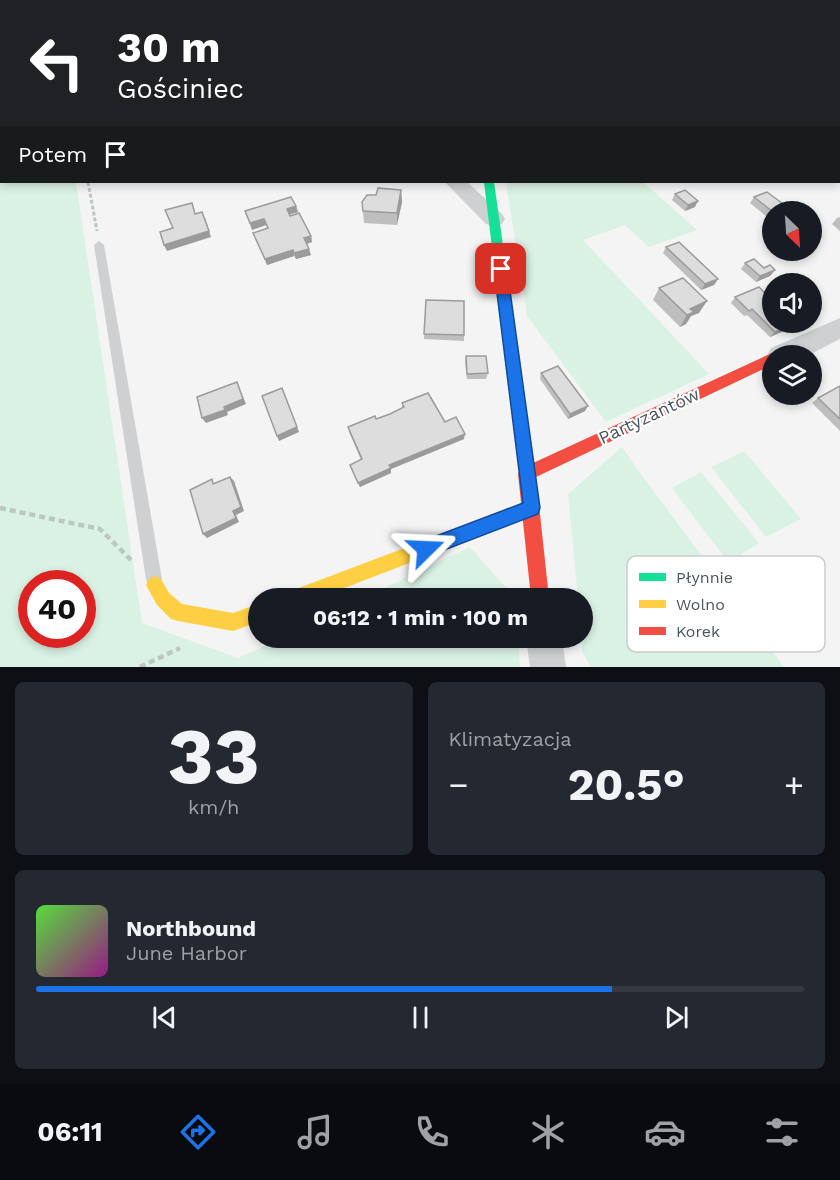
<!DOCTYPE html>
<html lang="pl">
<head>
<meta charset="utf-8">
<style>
	:root { --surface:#171b24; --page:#242831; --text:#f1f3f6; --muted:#9ea1a6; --line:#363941; --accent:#1a73e8 }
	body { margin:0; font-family:"Work Sans",sans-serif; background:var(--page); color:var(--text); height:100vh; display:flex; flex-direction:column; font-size:22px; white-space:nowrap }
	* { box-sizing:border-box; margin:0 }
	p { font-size:20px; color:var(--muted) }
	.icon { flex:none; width:33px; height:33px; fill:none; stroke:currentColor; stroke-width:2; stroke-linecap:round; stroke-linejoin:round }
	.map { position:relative; height:667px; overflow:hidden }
	.drawer { display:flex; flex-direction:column; gap:15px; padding:15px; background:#0d0f14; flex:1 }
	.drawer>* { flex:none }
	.banner { position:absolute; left:0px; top:0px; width:840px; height:183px; box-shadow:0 3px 9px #0003; background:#202124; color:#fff; overflow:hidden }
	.needle { width:39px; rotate:155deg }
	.buttons { position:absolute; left:762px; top:201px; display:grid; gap:12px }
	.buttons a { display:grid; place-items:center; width:60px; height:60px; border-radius:50%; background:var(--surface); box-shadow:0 3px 9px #0003; font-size:30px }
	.speed { position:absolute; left:18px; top:570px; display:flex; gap:12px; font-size:30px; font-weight:700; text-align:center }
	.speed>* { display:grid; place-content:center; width:78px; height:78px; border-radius:50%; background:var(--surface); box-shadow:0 3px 9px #0003; line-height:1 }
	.speed .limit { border:9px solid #d22; background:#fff; color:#111 }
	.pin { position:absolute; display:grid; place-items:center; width:51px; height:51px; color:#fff; margin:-26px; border-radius:12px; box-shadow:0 3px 9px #0006 }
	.me { position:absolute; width:66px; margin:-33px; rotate:69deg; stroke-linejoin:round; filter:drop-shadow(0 0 4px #0008) }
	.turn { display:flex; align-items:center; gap:21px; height:126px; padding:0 18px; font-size:27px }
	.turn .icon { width:78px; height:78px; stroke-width:2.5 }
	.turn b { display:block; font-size:42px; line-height:51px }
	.then { display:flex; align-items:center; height:57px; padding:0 18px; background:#0003; gap:12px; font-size:22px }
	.big { font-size:45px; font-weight:700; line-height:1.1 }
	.drawer .tile { flex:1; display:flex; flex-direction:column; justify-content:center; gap:9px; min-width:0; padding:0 21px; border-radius:9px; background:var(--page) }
	.drawer .dial { align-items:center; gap:0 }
	.dial b { font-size:78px; line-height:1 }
	.song { display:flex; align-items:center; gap:18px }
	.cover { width:72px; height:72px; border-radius:9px; background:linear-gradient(135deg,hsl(110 70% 55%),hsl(310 70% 35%)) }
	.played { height:6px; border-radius:3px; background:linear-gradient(90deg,var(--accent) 75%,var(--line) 75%) }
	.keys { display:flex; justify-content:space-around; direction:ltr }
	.heat { display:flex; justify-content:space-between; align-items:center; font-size:33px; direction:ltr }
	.drawer .tiles { flex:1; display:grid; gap:15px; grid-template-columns:1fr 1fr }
	.tile:last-child { grid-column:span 2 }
	.trip { position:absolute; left:248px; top:588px; width:345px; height:60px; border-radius:30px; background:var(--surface); box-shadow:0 3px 9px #0003; font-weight:700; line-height:60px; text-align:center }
	.tabs { display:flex; height:96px; justify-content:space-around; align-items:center; background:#090b0e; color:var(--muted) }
	.tabs .icon { width:42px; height:42px }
	.tabs .on { color:var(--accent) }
	.tabs b { font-size:27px; color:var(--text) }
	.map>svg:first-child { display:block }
</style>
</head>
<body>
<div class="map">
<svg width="840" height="667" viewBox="0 0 840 667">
	<rect width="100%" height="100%" fill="#f4f4f4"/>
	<g fill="#d9f2e3" fill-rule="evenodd">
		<path d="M0 0H48L2 2V182H76L142 623 238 658 282 638H518L520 667H0ZM32 584H82V634H32Z"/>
		<path d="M506 182H643L697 230 649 247 625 225 583 240 709 374 606 422 527 316Z"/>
		<path d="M622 447 635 466 784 667H591L582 652V598H578L568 494Z"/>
		<path d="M744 451 801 519 766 537 711 467Z"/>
		<path d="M701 472 759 543 728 562 672 488Z"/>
		<path d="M470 547 515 598H363Z"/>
	</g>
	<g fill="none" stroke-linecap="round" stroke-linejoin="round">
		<path stroke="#bcc7c4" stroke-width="2" stroke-dasharray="3 2" stroke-linecap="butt" d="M26 2 33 0"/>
		<path stroke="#bcc7c4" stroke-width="3" stroke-dasharray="4 2" stroke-linecap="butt" d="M88 182 97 231"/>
		<g stroke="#bcc7c4" stroke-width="4.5" stroke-dasharray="6 4" stroke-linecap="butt">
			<path d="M0 508 100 529 132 561"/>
			<path d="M140 667 180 648"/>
		</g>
		<path fill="#ced0d2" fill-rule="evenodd" d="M99 241 104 245 162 579 160 585 154 587 148 585 146 579 94 245Z"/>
		<g fill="#ced0d2" fill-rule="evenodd">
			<path d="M297 0H311L312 2H298Z"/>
			<rect x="460" y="0" width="14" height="2"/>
			<path d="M615 0H630L631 2H616Z"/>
			<path d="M445 182H467L502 214 505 219 502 224 494 226 486 224Z"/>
			<path d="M840 318V339L807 356H772L771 364 767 356 771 348Z"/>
			<path d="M526 638H562L566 667H530Z"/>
		</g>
		<path fill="#16e098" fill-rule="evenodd" d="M484 182H494L536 478 534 483 528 486 522 483 520 478Z"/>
		<g fill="#ffcf43" fill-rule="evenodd">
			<path d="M532 500 538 502 540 508 538 514 532 516 318 598H287L290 592 296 589Z"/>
			<path d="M155 576 161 579 169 593 182 604 233 613 258 604V622L233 631 178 621 171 619 157 605 146 585 149 579Z"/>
		</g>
		<path fill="#f24e42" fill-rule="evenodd" d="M772 353 777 356H772V365L536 477 549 598H531L518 474 520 469Z"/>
	</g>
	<g fill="#bebebf">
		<path d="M401 190 402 202 397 225 364 223 362 202 376 195Z"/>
		<path d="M675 194 695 207 685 211 672 200Z"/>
		<path d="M754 197 772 212V221L750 203Z"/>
		<path d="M296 206 298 212 290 214 311 236 312 242 307 244 311 255 296 259 294 256 267 265 253 233 268 229 266 225 252 230 245 211Z"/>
		<path d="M840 217V231L832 224 837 218Z"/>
		<path d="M666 247 718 279 714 285 701 290 663 253Z"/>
		<path d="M745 263 764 268 775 270 770 276 756 282 741 269Z"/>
		<path d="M659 288 699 313 691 316 686 324 680 327 653 300Z"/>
		<path d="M735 297 796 322 791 328 770 337 747 315 744 316 731 303Z"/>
		<path d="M426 300 464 335V341L424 339Z"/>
		<path d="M466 356 488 373 486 379H467L465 362Z"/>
		<path d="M541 373 585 411 568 419 540 379Z"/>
		<path d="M840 386V431L812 403 818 398Z"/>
		<path d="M402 403 445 422 464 439 391 469V473L360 487 350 465 361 460 349 432 348 427 376 419 390 414 402 408Z"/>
	</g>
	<g fill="#9b9b9b">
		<rect x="135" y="0" width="43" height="2"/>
		<path d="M401 190 402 202 397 225V213Z"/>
		<path d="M698 201 695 207 685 211 688 205Z"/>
		<path d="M296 206 298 212 288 215 287 209Z"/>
		<path d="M205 218 211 237 167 251 164 245Z"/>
		<path d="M264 219 266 225 252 230 250 223Z"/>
		<path d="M311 236 312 242 306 244 304 238Z"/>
		<path d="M309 249 311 255 296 259 294 253Z"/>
		<path d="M293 250 294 256 267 265 265 259Z"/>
		<path d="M775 270 770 276 756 282 760 276Z"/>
		<path d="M718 279 714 285 701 290 705 284Z"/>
		<path d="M707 301 699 313 691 316 686 324 680 327 690 309Z"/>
		<path d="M796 322 791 328 770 337 775 332Z"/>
		<path d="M237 382 246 404 227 412 228 415 206 423 202 418Z"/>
		<path d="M282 388 299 432 279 441 277 436Z"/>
		<path d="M588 406 585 411 568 419 570 414Z"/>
		<path d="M465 434 464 439 391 469V473L360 487 358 483 389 465Z"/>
		<path d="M230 477 234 481 244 511 236 515 239 522 207 538 203 534 233 511Z"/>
	</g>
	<g fill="#ddddde" stroke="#9b9b9b" stroke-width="1.5">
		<path d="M507 0H524L526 2H509Z"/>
		<path d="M838 14H840V26L838 25Z"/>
		<path d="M838 132H840V145L838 146Z"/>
		<path d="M378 188 401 190 397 213 363 211 362 202 367 195H376Z"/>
		<path d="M685 190 698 201 688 205 675 194Z"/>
		<path d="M767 192 794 212H773L754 197Z"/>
		<path d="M291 197 296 206 287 209 290 216 299 213 311 236 304 238 309 249 294 253 293 250 265 259 253 233 268 228 264 219 250 223 245 211Z"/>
		<path d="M192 203 195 214 202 212 209 231 164 245 160 232 173 228 165 210Z"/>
		<path d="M679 242 718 279 705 284 666 247Z"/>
		<path d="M754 259 764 268 770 265 775 270 760 276 745 263Z"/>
		<path d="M683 278 707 301 690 309 694 312 687 315 659 288Z"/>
		<path d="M759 287 772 300V322H796L775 332 752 309 749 311 735 297Z"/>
		<path d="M426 300 464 301V335L424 334Z"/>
		<path d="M466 356H486L488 373 467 374Z"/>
		<path d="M558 366 588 406 570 414 541 373Z"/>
		<path d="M237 382 243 399 224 407 225 410 202 418 197 397Z"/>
		<path d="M840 386V419L818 398Z"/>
		<path d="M282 388 297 427 277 436 262 396Z"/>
		<path d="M428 393 445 422 456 417 465 434 389 465 391 468 358 483 350 465 362 459 348 427 375 416 376 419 390 414 404 407 402 403Z"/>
		<path d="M230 477 241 507 233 511 236 518 203 534 190 490 212 479 213 484Z"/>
	</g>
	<path fill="#1a73e8" stroke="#114b97" stroke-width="1.5" d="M501 264 507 269 540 508 538 514 426 557 420 555 417 549 420 542 523 503 494 269Z"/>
	<g text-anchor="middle" stroke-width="4.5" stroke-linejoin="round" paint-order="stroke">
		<g font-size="18" fill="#4a5661" stroke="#fff">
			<text transform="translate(649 416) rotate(-25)" y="6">Partyzantów</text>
		</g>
	</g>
	<rect x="627" y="556" width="198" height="96" rx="9" fill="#fff" stroke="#c9ccd0" stroke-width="1.5"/>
	<rect x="639" y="573" width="27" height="8" fill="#16e098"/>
	<rect x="639" y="600" width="27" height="8" fill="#ffcf43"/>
	<rect x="639" y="627" width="27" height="8" fill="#f24e42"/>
	<g font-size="16" fill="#4a5661">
		<text x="676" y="583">Płynnie</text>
		<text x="676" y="610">Wolno</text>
		<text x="676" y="637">Korek</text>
	</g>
</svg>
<div class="buttons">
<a><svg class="needle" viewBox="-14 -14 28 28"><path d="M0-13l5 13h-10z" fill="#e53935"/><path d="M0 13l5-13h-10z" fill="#9ea1a6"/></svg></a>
<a><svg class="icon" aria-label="sound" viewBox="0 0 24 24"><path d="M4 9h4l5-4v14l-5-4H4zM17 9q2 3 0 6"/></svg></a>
<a><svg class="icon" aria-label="layers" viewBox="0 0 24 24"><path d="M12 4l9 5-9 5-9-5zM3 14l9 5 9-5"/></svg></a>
</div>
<div class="speed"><div class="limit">40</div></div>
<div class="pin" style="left:501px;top:269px;background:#d93025"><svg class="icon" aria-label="arrive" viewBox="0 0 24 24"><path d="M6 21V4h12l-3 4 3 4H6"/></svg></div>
<svg class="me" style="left:426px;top:549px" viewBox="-20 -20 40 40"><path d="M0-17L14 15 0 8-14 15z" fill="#1a73e8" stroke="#fff" stroke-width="4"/></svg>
<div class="trip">06:12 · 1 min · 100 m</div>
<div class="banner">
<div class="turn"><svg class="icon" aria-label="left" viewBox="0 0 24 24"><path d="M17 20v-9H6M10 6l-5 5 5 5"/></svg><div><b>30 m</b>Gościniec</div></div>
<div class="then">Potem<svg class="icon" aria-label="arrive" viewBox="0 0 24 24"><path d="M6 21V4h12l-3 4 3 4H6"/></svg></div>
</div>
</div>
<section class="drawer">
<div class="tiles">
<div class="tile dial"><b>33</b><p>km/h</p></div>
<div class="tile"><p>Klimatyzacja</p>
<div class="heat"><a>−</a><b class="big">20.5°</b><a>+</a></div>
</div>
<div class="tile">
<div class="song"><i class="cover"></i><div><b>Northbound</b><p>June Harbor</p></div></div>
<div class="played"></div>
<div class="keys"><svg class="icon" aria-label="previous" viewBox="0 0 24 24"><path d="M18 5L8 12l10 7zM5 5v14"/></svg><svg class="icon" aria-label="pause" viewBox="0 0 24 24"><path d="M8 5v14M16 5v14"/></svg><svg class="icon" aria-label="next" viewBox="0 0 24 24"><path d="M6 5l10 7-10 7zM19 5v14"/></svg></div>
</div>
</div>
</section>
<nav class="tabs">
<b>06:11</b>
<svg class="icon on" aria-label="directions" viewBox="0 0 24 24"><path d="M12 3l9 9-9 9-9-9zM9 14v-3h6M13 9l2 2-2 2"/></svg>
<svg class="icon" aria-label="music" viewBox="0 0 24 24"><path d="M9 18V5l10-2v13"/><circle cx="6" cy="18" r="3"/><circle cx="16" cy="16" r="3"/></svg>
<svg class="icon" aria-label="phone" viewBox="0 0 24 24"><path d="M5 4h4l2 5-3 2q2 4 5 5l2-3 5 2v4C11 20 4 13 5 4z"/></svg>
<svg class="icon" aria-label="climate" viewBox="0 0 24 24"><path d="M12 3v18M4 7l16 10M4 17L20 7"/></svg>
<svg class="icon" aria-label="car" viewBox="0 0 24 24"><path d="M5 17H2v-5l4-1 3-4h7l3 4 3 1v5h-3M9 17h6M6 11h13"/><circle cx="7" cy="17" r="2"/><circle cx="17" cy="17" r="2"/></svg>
<svg class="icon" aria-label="filters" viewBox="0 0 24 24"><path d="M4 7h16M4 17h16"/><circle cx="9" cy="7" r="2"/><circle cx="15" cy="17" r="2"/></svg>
</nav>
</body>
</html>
